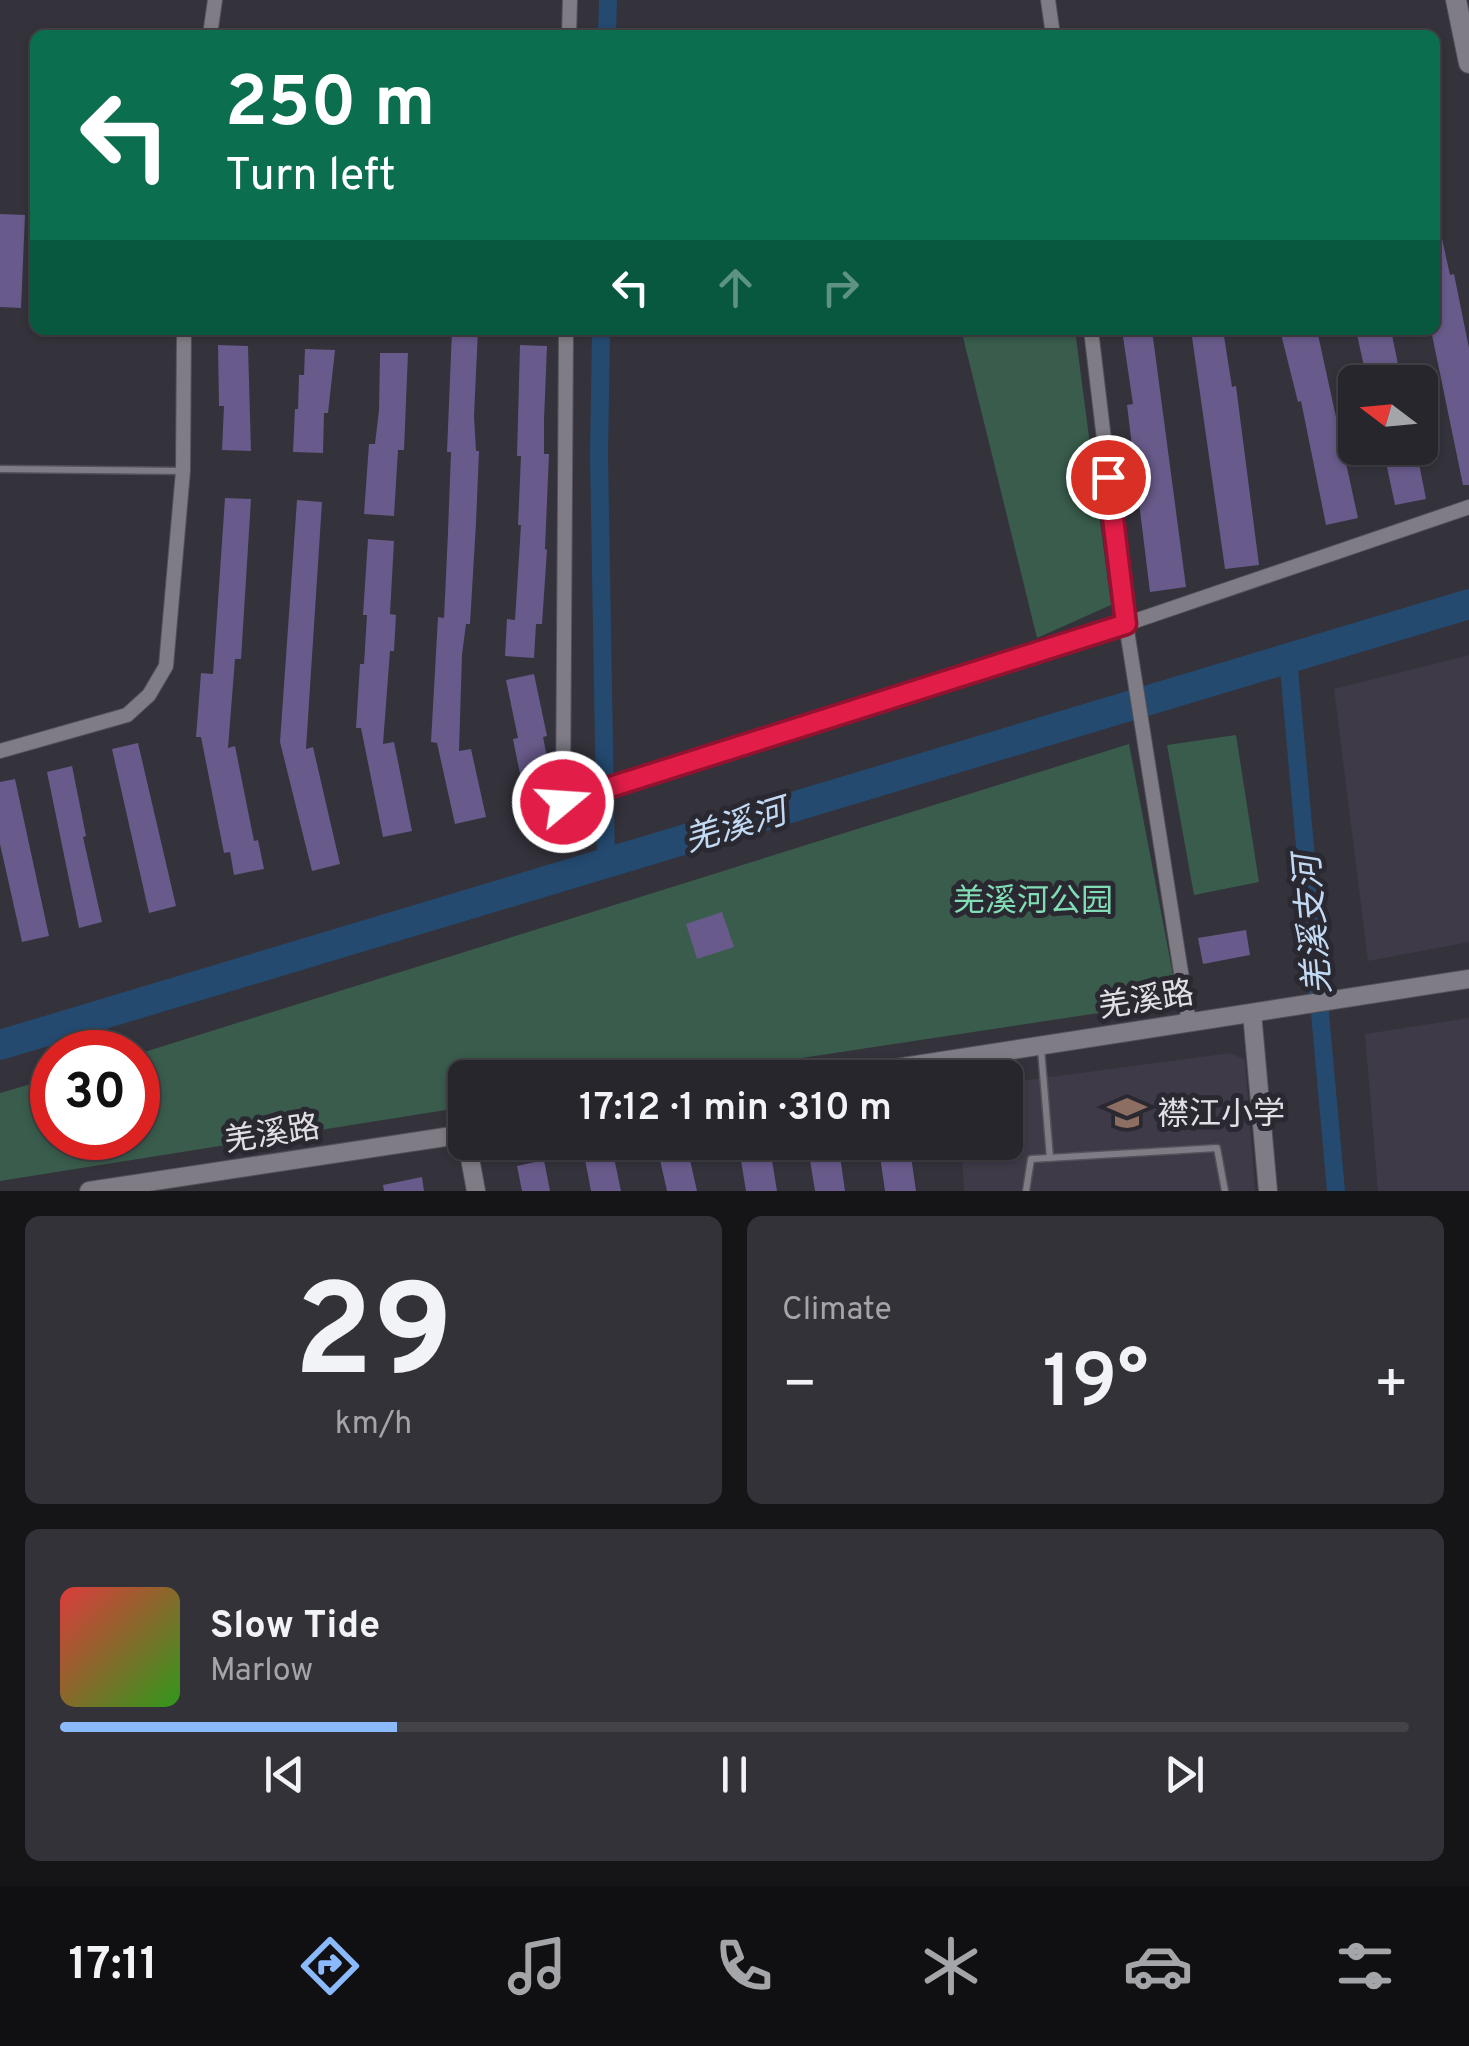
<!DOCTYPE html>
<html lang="en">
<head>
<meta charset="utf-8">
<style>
	:root { --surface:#27262c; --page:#333238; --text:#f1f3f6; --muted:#a4a5a9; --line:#434348; --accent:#8abafc }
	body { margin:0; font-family:Overpass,"Noto Sans SC",sans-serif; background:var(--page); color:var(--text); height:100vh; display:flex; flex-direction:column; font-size:38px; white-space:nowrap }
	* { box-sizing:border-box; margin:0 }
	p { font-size:32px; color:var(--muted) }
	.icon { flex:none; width:55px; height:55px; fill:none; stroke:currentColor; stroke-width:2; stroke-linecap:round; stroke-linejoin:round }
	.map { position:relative; height:1191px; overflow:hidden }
	.side { display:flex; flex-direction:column; gap:25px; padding:25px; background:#151518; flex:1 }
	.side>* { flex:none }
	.guide { position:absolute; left:30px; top:30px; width:1410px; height:305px; border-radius:15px; box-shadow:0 2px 8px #0004,0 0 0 2px var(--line); background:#0b6e4f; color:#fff; overflow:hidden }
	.needle { width:65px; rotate:286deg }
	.controls { position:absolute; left:1338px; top:365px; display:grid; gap:20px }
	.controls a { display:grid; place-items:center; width:100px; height:100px; border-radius:15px; background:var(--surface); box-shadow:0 2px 8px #0004,0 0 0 2px var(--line); font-size:50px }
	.speed { position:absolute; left:30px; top:1030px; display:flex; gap:20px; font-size:50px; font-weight:700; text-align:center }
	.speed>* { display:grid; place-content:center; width:130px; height:130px; border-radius:50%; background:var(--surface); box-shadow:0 2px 8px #0004,0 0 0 2px var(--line); line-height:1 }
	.speed .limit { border:15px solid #d22; background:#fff; color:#111 }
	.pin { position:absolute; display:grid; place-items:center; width:85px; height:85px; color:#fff; margin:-42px; border:5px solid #fff; border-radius:50%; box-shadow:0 2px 10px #0007 }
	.me { position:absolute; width:110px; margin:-55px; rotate:72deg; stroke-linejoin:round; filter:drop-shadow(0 0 8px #0008) }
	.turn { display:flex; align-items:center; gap:35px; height:210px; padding:0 30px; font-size:45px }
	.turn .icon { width:130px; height:130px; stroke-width:2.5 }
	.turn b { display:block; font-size:70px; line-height:85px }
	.lanes { display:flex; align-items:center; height:95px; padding:0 30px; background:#0003; justify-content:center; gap:50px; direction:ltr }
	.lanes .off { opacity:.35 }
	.big { font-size:75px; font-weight:600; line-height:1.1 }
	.side .card { flex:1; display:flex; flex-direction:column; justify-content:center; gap:15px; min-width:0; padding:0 35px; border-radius:15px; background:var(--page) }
	.side .dial { align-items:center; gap:0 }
	.dial b { font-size:130px; line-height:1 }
	.song { display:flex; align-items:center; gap:30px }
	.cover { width:120px; height:120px; border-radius:15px; background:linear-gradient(135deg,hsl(0 70% 55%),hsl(110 70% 35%)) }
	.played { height:10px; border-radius:5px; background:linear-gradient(90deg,var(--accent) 25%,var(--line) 25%) }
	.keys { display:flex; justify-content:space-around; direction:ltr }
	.heat { display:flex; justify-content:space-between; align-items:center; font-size:55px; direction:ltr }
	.side .tiles { flex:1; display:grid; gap:25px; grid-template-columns:1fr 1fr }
	.card:last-child { grid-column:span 2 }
	.trip { position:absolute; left:448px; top:1060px; width:575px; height:100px; border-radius:15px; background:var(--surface); box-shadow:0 2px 8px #0004,0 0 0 2px var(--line); font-weight:600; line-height:100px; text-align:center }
	.dock { display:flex; height:160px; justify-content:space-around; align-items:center; background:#100f12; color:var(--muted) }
	.dock .icon { width:70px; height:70px }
	.dock .active { color:var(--accent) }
	.dock b { font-size:45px; color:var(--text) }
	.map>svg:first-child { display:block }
</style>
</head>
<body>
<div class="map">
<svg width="1469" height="1191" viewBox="0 0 1469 1191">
	<rect width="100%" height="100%" fill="#34323b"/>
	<g fill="#3e3a48">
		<path d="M1469 655V942L1368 961 1334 689Z"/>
		<path d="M1469 1018V1191H1378L1365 1034Z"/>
		<path d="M1231 1053 1245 1060 1255 1191H964L961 1143 1005 1142V1083Z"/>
	</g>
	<g fill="#395c4c">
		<path d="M984 330H1075L1111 605 1037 638 963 337Z"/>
		<path d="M1236 735 1259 882 1194 895 1167 745Z"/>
		<path d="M1129 744 1178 1001 676 1077 465 1078V1107L0 1181V1093L52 1078V1138H138V1054Z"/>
	</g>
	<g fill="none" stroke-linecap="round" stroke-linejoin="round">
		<g stroke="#244a70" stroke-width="18">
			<path d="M607 35 608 0"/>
			<path d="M601 330 599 456 606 862"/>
			<path d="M1288 658 1336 1191"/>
		</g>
		<path stroke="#244a70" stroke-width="30" d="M0 1045 1469 604"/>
	</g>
	<g fill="#685a8a">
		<path d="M0 214 25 215 21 308 0 307Z"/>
		<path d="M1441 234 1450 275 1454 274 1469 348V485H1463L1431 330H1435V235Z"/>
		<path d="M452 330H478L474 416 476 451H479L476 523 470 624H466L462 655 459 751 471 749 486 817 455 824 437 743 431 742 438 617 444 618 448 532 451 452H447Z"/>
		<path d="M1122 330H1152L1186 587 1150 592 1127 405 1133 404Z"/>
		<path d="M1191 330H1223L1232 387 1236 386 1259 565 1225 569Z"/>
		<path d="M1280 330H1317L1358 518 1326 525 1301 401 1298 402Z"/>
		<path d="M1356 330H1391L1398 364 1365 371Z"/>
		<path d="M218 345 248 346 251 451 222 450 224 406H219Z"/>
		<path d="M520 345 547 346 544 420V454H549L545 549 547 550 542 624H536L534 658 505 656 507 619 515 620 521 525H518L521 456H517Z"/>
		<path d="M305 349 335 350 328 413H324L323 453 293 452 295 409H298L299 375H304Z"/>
		<path d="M380 353H408L404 450H398L394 516 364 514 369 444H375L379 410Z"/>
		<path d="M1383 448H1416L1426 499 1395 505Z"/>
		<path d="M225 498 251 499 241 659H235L228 748 235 746 254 841 258 840 264 869 234 875 230 852 224 853 201 737H196L201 673 213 674Z"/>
		<path d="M297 500 322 502 306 749 313 747 340 864 312 871 280 742Z"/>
		<path d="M368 539 394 541 390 614 396 615 394 651H390L383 744 394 742 412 831 383 837 361 728H356L360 664H364L367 615H363Z"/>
		<path d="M534 674 547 736 543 737 552 782V799L526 804 513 739 518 738 506 680Z"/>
		<path d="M138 743 176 906 149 913 112 749Z"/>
		<path d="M72 766 86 836 83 837 102 922 79 928 47 772Z"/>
		<path d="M15 779 49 936 22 942 0 844V782Z"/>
		<path d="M722 912 734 947 697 959 686 924Z"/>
		<path d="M1246 930 1250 955 1203 964 1198 938Z"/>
		<path d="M656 1142H686L697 1191H667Z"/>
		<path d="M738 1142H769L777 1191H746Z"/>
		<path d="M807 1142H838L845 1191H815Z"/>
		<path d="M878 1142H909L916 1191H885Z"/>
		<path d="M612 1148 621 1191H591L584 1154Z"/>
		<path d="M544 1160 550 1191H522L517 1166Z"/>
		<path d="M422 1177 424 1191H384L383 1185Z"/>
	</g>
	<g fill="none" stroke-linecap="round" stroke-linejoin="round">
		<g stroke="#535159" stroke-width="9">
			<g id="service">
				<path d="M0 469 183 471"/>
				<path d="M1041 1049 1050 1158"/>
				<path d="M1026 1191 1031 1159 1217 1148 1225 1191"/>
			</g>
		</g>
		<g stroke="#535159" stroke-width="16">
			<g id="minor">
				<path d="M1048 0 1053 35"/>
				<path d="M210 35 215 0"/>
				<path d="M569 35 570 0"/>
				<path d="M566 330 563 802 1126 624 1469 507"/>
				<path d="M1091 330 1126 624 1189 1023"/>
				<path d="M0 751 127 715 149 695 166 666 183 471 184 330"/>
			</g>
		</g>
		<g stroke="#535159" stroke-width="20">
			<g id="tertiary">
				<path d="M1252 1013 1268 1191"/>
				<path d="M832 1078 1469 979"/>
				<path d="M467 1142 476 1191"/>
				<path d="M89 1191 465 1134"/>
			</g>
		</g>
		<g stroke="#535159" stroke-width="22">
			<path id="secondary" d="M1456 0 1469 63"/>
		</g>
		<use href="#service" stroke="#7f7c86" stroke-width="6"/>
		<use href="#minor" stroke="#7f7c86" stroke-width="14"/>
		<use href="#tertiary" stroke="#7f7c86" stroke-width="18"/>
		<use href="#secondary" stroke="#7f7c86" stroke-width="20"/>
	</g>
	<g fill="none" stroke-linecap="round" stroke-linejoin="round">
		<g stroke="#92132f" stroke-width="25">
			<path id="route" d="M563 802 1126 624 1108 477"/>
		</g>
		<use href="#route" stroke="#e11d48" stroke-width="18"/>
	</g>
	<defs>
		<g id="school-bare" transform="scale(3)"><path d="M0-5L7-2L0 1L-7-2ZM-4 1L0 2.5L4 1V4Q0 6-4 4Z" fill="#8d6e63" stroke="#2a2831" stroke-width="2.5" paint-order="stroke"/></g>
	</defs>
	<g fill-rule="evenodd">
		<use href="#school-bare" x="1127" y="1113"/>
	</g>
	<g text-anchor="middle" stroke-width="10" stroke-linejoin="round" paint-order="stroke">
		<g font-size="32" fill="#80ddb5" stroke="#2a2831">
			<text x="1033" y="911">羌溪河公园</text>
		</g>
		<g font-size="32" fill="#e0dfe5" stroke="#2a2831">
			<text transform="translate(1146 999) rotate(-9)" y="11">羌溪路</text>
			<text transform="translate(272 1133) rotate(-9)" y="11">羌溪路</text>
		</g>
		<g font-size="32" fill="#e0dfe5" stroke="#2a2831" text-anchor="start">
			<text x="1157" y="1124">襟江小学</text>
		</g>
		<g font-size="35" font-style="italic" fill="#c1d9f2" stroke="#2a2831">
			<text transform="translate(735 825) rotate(-17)" y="12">羌溪河</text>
			<text transform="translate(1312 925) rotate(-95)" y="12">羌溪支河</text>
		</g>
	</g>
</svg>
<div class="controls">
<a><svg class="needle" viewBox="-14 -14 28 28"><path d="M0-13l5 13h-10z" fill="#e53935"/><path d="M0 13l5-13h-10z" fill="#a4a5a9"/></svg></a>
</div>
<div class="speed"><div class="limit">30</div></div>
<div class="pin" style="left:1108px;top:477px;background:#d93025"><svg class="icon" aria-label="arrive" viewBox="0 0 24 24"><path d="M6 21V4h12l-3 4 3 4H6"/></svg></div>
<svg class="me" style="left:563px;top:802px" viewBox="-20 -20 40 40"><circle r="17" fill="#e11d48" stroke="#fff" stroke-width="3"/><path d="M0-11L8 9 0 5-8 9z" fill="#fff"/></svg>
<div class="trip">17:12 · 1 min · 310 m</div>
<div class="guide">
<div class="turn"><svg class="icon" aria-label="left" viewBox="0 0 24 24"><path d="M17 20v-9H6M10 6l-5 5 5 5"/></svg><div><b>250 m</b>Turn left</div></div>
<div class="lanes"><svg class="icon" aria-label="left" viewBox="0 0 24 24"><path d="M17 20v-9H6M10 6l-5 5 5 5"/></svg><svg class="icon off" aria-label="ahead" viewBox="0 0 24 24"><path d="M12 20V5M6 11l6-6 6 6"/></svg><svg class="icon off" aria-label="right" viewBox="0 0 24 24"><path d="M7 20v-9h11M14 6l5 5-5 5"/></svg></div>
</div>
</div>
<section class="side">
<div class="tiles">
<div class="card dial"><b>29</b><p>km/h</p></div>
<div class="card"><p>Climate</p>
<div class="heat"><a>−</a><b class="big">19°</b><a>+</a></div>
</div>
<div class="card">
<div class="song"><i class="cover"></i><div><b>Slow Tide</b><p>Marlow</p></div></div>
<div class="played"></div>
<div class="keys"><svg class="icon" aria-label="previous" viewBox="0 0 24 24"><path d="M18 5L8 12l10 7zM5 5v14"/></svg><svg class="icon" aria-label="pause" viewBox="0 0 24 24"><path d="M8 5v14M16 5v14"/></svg><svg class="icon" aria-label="next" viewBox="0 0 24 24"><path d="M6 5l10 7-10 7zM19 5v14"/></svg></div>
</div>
</div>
</section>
<nav class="dock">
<b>17:11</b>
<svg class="icon active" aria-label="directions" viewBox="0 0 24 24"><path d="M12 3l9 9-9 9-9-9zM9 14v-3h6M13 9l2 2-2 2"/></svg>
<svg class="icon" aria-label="music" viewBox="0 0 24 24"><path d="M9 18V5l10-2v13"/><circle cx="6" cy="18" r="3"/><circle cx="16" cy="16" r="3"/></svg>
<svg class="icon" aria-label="phone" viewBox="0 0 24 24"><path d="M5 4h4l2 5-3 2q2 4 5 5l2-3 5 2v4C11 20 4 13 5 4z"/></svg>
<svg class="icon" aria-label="climate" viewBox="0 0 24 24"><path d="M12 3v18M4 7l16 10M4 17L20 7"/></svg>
<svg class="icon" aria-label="car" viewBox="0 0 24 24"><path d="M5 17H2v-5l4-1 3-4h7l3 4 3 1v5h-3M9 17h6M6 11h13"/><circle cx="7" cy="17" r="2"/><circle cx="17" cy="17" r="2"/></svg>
<svg class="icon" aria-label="filters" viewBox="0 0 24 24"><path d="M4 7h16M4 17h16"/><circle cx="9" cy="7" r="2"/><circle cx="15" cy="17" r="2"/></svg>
</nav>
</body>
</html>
